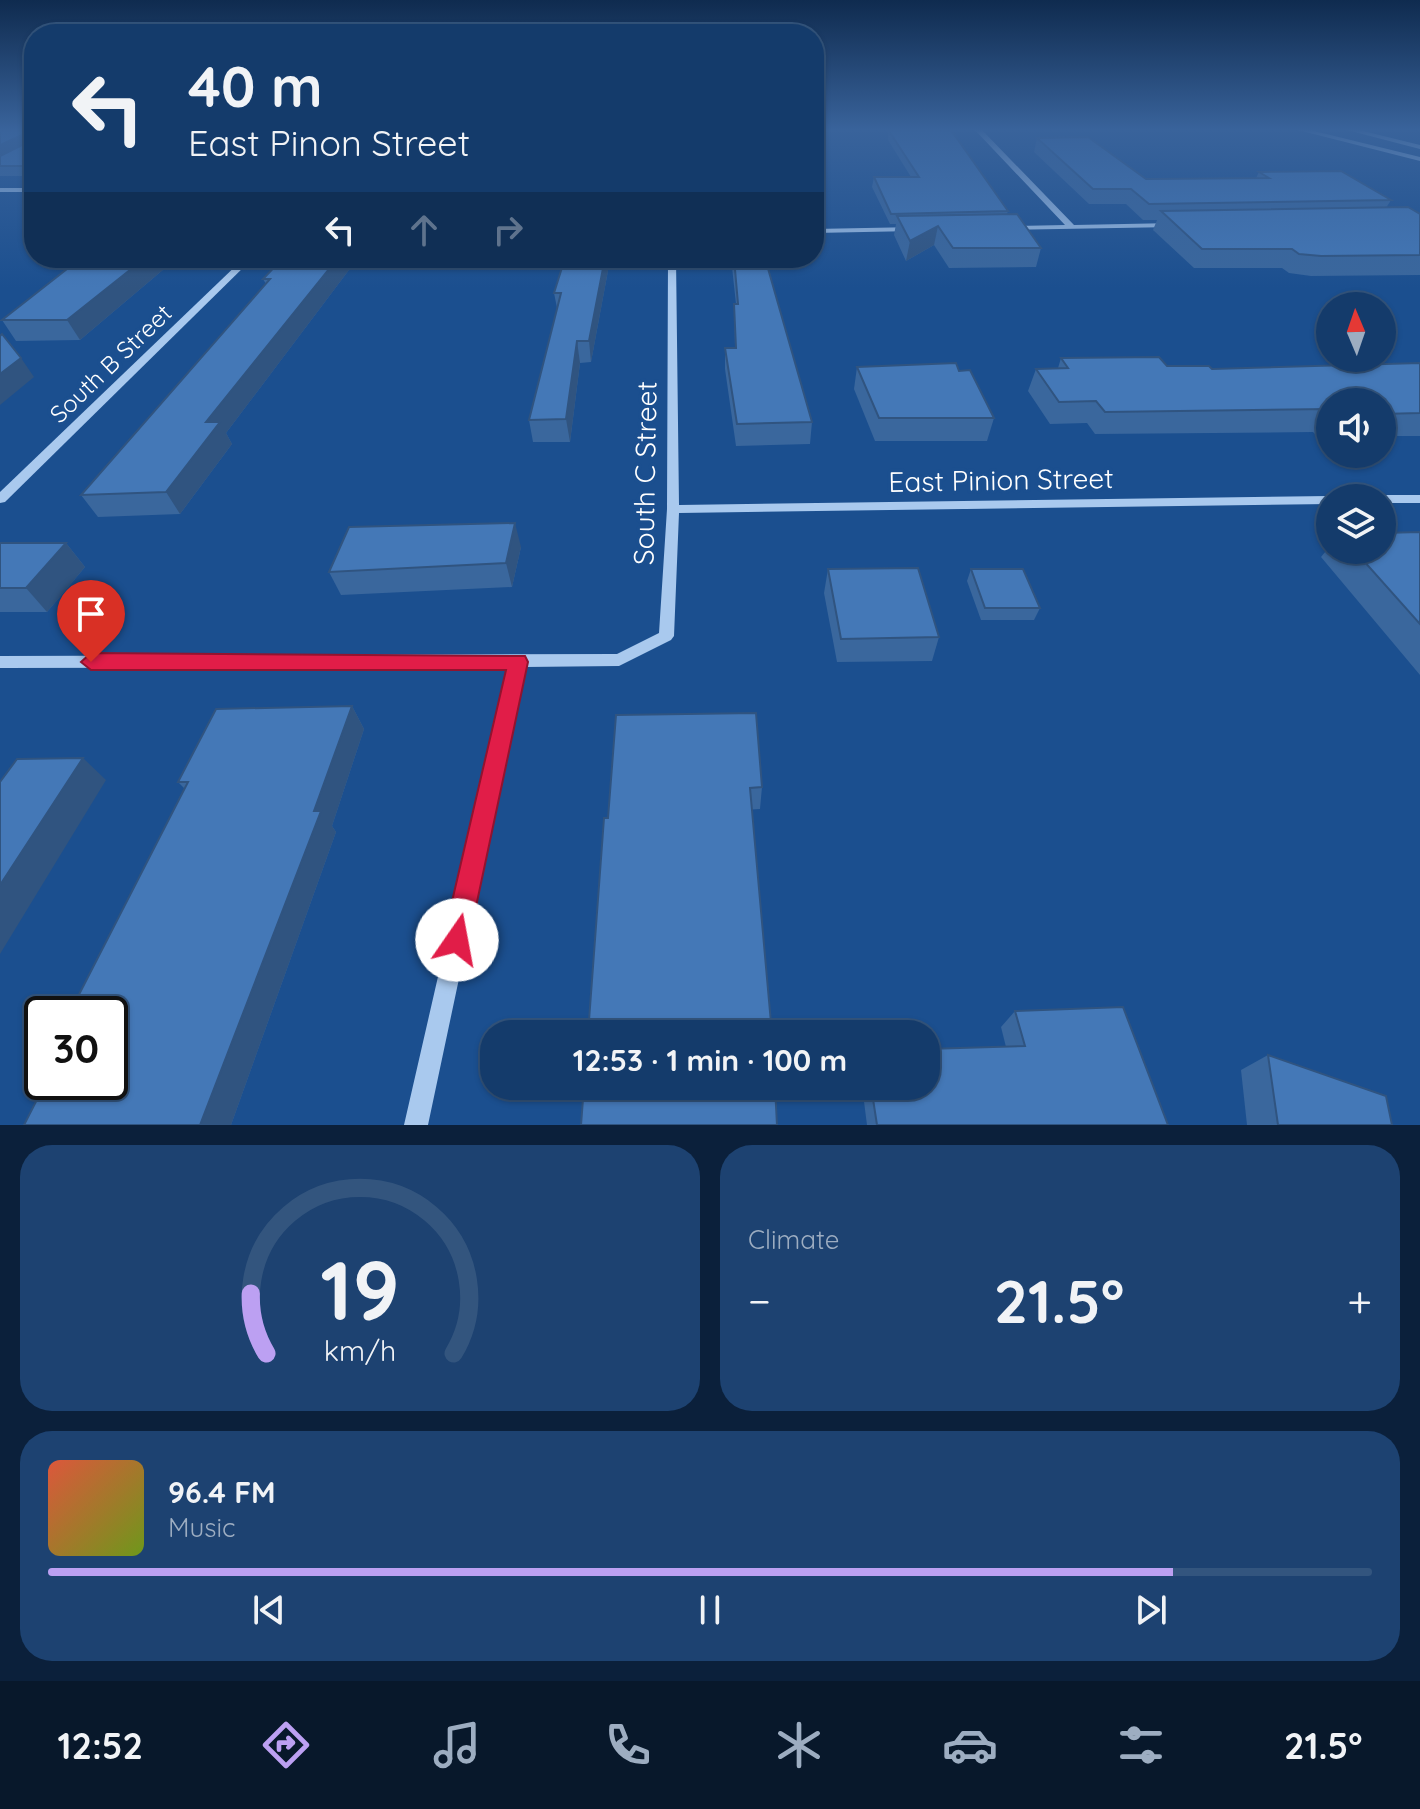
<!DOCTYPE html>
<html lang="en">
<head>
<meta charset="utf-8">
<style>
	:root { --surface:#143b6b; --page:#1d4271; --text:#f1f3f6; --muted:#9dadc1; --line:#33557e; --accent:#bca0f2 }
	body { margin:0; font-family:Quicksand,sans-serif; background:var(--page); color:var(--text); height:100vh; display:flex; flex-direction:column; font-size:30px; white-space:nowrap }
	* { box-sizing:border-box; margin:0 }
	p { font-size:26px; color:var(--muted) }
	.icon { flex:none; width:44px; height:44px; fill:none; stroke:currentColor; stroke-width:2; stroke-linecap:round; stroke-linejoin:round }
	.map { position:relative; height:1125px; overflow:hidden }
	.side { display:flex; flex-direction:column; gap:20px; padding:20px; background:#0b203b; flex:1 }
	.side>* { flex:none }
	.banner { position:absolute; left:24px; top:24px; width:800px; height:244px; border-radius:32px; box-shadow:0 2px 6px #0004,0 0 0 2px var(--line); background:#143b6b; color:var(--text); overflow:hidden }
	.needle { width:52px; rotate:358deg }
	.buttons { position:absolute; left:1316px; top:292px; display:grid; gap:16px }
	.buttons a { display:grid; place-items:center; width:80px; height:80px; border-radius:50%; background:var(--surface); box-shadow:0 2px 6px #0004,0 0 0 2px var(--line); font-size:40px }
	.speed { position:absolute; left:24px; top:996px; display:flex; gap:16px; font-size:40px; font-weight:700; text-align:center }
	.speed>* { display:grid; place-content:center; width:104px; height:104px; border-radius:50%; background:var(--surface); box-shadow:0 2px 6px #0004,0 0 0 2px var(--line); line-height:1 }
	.speed .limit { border:4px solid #111; border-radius:12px; background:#fff; color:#111 }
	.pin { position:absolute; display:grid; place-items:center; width:68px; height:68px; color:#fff; margin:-82px -34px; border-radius:50% 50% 50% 0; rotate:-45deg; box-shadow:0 0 8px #0007 }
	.pin .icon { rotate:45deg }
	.me { position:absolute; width:88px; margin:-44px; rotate:12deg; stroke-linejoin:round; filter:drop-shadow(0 0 6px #0008) }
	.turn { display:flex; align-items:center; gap:28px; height:168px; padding:0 32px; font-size:36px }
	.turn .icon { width:104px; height:104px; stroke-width:2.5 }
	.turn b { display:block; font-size:56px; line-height:68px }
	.lanes { display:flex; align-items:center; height:76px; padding:0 32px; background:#0003; justify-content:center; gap:40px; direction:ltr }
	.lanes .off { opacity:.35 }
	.big { font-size:60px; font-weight:700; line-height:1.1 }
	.side .card { flex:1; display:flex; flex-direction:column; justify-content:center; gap:12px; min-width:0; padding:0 28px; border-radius:32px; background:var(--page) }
	.side .dial { align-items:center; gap:0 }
	.dial svg { height:208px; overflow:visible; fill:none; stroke:var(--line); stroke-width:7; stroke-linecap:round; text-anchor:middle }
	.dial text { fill:var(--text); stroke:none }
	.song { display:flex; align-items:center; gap:24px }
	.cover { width:96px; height:96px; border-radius:12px; background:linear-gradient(135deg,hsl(10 70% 55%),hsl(80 70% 35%)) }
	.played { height:8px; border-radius:4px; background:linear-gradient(90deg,var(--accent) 85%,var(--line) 85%) }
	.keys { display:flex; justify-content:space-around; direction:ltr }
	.heat { display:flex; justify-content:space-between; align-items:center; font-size:44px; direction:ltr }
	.side .tiles { flex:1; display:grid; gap:20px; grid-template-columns:1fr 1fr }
	.card:last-child { grid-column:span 2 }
	.trip { position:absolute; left:480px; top:1020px; width:460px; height:80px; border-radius:32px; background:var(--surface); box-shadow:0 2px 6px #0004,0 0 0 2px var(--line); font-weight:700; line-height:80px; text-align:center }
	.tabs { display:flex; height:128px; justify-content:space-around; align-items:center; background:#08182b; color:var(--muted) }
	.tabs .icon { width:56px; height:56px }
	.tabs .on { color:var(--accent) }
	.tabs b { font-size:36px; color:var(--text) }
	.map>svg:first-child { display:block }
</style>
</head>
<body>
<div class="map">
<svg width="1420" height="1125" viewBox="0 0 1420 1125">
	<rect width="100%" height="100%" fill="#1b4f8f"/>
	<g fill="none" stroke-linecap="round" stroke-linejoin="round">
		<g fill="#a9c9ee" fill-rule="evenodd">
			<path d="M975 130H982L1074 225 1174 223 1178 225 1174 227 1007 230V226H1010L1065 225Z"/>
			<path d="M1298 130H1310L1420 157V161Z"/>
			<path d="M1347 130H1359L1420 145V149Z"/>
			<rect x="0" y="188" width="34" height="4"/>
			<path d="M917 227 918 229 914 231 814 233V229Z"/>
			<path d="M244 258H253L5 502 0 503V492Z"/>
			<path d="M668 258H676L679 505 1330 496 1335 498H1330V504L679 513 674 636 671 640 619 666 525 667 428 1125H404L509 667 0 668V656L617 654 659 633 667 509Z"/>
			<path d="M1382 495H1420V503H1382V498H1376Z"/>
		</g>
	</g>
	<g fill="#3a679d">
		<rect x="0" y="130" width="34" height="46"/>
		<path d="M888 130H951L1008 211 1007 214 1041 248 1036 267 949 268 934 245 906 261 894 235 896 224H890L872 187 874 177H911L888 140Z"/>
		<path d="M1037 138 1146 179 1256 178 1259 172 1391 200 1386 208 1420 214V275L1311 276 1289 273 1282 268H1194L1153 230 1157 220H1143L1126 204H1089L1034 152Z"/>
		<path d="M81 258H177L80 340 16 341 2 320Z"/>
		<path d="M283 258H358L226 433 232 444 180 514 98 517 81 495 266 284 263 279Z"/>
		<path d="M731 258H765L812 422 810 444 736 446 725 369V348H735L734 304H736Z"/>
		<path d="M610 260 591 362 580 363 570 442H533L529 420 557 308 554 293Z"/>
		<path d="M1061 358 1212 369 1420 363V436H1382V402H1330V437H1318L1313 432 1095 434 1087 423 1050 424 1028 391 1036 369 1058 368Z"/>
		<path d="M857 367 959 371 994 418 987 441H875L854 389Z"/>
		<path d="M1420 532V675L1321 557 1330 546V550H1382Z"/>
		<path d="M0 543H66L85 567 47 612H0Z"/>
		<path d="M521 547 512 587 341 595 329 572Z"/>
		<path d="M828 569 939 637 932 661 837 662 824 593Z"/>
		<path d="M971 569 1040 608 1034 620H981L967 581Z"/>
		<path d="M352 706 364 729 332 826 336 832 231 1125H24L110 1082 185 789 178 782Z"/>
		<path d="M616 715 762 787 760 809 608 818Z"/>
		<path d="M1015 1011 1168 1125H867L862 1086H926L1006 1047 1001 1027Z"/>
		<path d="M1268 1055 1392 1125H1247L1241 1070Z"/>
	</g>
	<g fill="#305480">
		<path d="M28 132 33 141 0 157V145Z"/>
		<path d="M938 226 934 245 906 261 910 241Z"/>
		<path d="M145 258H177L80 340 67 320Z"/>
		<path d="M338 258H358L226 433 232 444 180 514 166 492 206 422Z"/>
		<path d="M605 258H610V260L591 362 589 341Z"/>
		<path d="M577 341 580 363 570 442 566 419Z"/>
		<path d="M21 358 34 377 0 405V374Z"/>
		<path d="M515 523 521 547 512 587 506 563Z"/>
		<path d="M66 543 85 567 47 612 26 588Z"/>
		<path d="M352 706 364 729 332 826 336 832 231 1125H200Z"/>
		<path d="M83 758 106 780 0 954V885Z"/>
	</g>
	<g fill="#4478b7" stroke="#305480" stroke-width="2">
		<path d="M0 130H34V166H0V156L30 141 31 133 28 132 0 145Z"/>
		<path d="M895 130H951L1008 211 891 214 874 177H919L889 131Z"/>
		<path d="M1088 137 1146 179 1269 178 1259 172 1341 171 1391 200 1149 204 1131 189H1093L1037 138Z"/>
		<path d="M1408 207 1420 214V255L1321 256 1299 254 1292 249H1202L1161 211Z"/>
		<path d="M1017 214 1041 248H953L938 226 910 241 897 216Z"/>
		<path d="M81 258H145L67 320H2Z"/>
		<path d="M283 258H338L206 422H220L166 492 81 495 270 279H263Z"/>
		<path d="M565 258H605L589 341H577L566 419 529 420 561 293H554Z"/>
		<path d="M734 258H765L812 422 737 424 725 348H736L734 304H738Z"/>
		<path d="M2 334 21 358 0 374V336Z"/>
		<path d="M1159 357 1167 366H1209L1212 369 1420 363V413L1382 414V402H1330V411L1328 409 1105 412 1096 401 1059 402 1036 369 1068 368 1061 358Z"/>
		<path d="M956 363 959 371 970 370 994 418H879L857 367Z"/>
		<path d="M515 523 506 563 329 572 349 527Z"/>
		<path d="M1420 532V624L1354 550H1382V533Z"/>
		<path d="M0 543H66L26 588H0Z"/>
		<path d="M918 568 939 637 841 639 828 569Z"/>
		<path d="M971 569H1023L1040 608H985Z"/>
		<path d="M352 706 314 811H321L200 1125H24L46 1082H110V1014H69L188 782H178L216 709Z"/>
		<path d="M756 713 762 787 750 788 772 1034H588L604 818H608L616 715Z"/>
		<path d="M83 758 0 885V782L17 759Z"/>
		<path d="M1123 1007 1168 1125H877L871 1086H926V1049L1025 1046 1015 1011Z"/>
		<path d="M1268 1055 1386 1096 1392 1125H1278Z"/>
		<path d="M584 1086H775L777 1125H581Z"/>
	</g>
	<linearGradient id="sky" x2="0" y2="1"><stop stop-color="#0f2b4f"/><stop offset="0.45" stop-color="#39639b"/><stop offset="1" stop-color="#39639b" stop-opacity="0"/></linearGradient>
	<rect width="1420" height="288" fill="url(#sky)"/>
	<path fill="#e11d48" stroke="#92132f" stroke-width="2" d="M91 653 525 656 528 662 467 949 457 953 447 949 443 940 506 670H91L81 662Z"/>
	<g text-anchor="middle" stroke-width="7" stroke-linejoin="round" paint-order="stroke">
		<g font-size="24" fill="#fff" stroke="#1b4f8f">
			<text transform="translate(111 364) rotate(-44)" y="8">South B Street</text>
		</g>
		<g font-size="28" fill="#fff" stroke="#1b4f8f">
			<text transform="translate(645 473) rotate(-89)" y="10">South C Street</text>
			<text transform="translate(1001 480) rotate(-1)" y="10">East Pinion Street</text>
		</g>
	</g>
</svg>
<div class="buttons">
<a><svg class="needle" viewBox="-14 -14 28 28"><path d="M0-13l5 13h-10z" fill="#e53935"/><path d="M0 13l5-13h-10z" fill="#9dadc1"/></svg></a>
<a><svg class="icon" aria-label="sound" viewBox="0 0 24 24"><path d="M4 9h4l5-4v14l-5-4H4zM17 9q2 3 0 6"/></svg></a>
<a><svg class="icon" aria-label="layers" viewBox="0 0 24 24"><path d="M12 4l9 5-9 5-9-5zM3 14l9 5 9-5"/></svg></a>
</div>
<div class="speed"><div class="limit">30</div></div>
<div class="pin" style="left:91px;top:662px;background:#d93025"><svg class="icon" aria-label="arrive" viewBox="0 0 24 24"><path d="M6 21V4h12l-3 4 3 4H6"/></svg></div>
<svg class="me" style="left:457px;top:940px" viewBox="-20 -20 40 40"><circle r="19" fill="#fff"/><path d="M0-13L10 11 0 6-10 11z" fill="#e11d48"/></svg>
<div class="trip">12:53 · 1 min · 100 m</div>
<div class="banner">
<div class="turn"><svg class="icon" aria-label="left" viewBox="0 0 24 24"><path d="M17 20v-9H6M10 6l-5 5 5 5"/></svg><div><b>40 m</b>East Pinon Street</div></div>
<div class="lanes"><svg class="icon" aria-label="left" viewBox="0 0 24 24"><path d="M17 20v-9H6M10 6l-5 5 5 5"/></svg><svg class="icon off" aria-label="ahead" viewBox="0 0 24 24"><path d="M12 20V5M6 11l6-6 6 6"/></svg><svg class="icon off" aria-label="right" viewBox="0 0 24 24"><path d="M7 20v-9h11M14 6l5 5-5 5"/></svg></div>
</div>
</div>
<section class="side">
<div class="tiles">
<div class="card dial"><svg viewBox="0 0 100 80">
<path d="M14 69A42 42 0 1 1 86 69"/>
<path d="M14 69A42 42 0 0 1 8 46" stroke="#bca0f2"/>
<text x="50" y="56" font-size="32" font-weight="700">19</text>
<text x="50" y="72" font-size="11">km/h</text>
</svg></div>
<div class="card"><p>Climate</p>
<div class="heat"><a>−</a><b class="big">21.5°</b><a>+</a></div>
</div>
<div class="card">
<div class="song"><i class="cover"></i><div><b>96.4 FM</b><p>Music</p></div></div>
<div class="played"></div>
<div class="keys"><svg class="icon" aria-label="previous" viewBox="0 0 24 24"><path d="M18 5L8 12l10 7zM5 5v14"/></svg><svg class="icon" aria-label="pause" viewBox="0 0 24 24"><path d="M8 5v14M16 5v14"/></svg><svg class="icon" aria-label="next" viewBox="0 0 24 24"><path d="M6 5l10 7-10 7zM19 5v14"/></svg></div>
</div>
</div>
</section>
<nav class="tabs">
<b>12:52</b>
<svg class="icon on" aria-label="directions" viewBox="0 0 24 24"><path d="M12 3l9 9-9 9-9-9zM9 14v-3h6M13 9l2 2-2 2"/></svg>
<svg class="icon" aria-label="music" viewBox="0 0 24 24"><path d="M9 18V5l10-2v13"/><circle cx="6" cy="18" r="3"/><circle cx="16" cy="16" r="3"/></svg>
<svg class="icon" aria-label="phone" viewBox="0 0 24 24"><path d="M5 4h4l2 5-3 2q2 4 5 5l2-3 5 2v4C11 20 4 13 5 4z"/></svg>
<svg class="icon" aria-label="climate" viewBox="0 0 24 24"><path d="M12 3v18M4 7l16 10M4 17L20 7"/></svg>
<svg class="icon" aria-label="car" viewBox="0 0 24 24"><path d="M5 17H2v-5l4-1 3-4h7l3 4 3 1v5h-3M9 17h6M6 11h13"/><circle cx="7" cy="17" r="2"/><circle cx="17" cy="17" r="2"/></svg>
<svg class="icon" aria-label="filters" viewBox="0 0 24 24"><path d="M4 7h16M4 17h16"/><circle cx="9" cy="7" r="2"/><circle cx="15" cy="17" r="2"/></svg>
<b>21.5°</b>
</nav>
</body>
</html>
